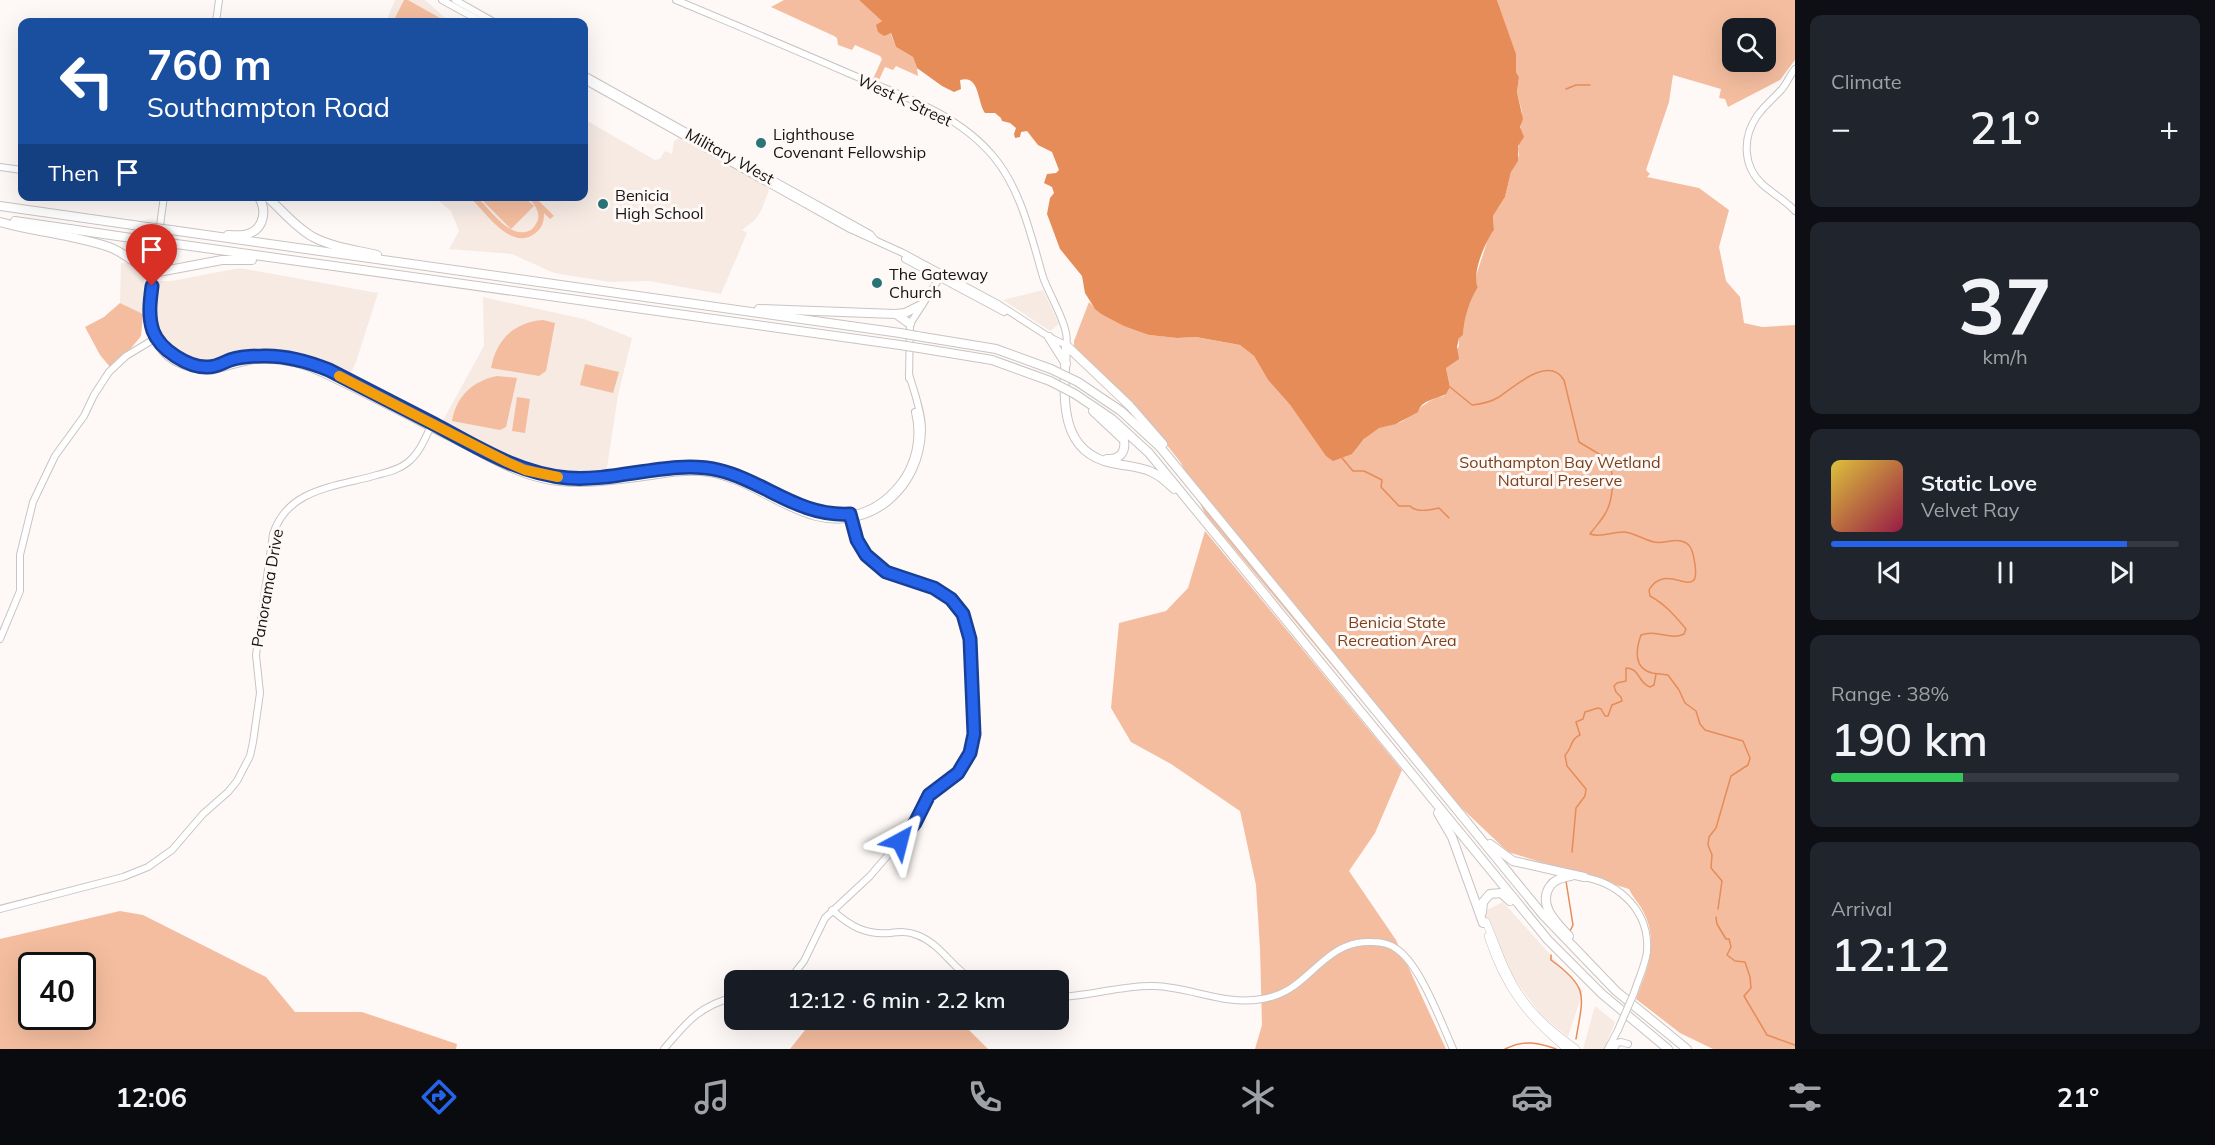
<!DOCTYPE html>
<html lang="en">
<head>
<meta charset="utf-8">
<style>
	:root { --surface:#171b24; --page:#20242c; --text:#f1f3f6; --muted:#9ea1a6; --line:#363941; --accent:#2563eb }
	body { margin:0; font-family:Mulish,sans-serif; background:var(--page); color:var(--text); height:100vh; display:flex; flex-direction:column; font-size:22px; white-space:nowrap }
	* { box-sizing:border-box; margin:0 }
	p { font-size:20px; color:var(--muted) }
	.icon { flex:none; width:33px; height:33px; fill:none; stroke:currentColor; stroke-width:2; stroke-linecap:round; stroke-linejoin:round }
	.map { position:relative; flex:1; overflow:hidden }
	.side { display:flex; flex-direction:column; gap:15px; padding:15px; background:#0d0f14; width:420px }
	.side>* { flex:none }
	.hud { position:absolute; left:18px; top:18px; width:570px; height:183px; border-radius:12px; box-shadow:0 6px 24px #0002; background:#1a4fa0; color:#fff; overflow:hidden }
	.fabs { position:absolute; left:1722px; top:18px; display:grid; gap:12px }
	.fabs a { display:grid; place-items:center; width:54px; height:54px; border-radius:12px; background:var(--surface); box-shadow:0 6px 24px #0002; font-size:30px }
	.speed { position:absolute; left:18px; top:952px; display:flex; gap:12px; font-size:30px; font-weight:700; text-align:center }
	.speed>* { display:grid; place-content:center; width:78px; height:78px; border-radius:50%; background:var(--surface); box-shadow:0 6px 24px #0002; line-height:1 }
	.speed .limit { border:3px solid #111; border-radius:9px; background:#fff; color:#111 }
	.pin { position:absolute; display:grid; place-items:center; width:51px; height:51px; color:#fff; margin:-62px -26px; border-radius:50% 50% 50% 0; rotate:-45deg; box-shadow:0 0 6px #0007 }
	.pin .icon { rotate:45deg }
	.me { position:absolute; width:66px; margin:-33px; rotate:38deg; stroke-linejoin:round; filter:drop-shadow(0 0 4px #0008) }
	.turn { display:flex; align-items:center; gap:21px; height:126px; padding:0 30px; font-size:27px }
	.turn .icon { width:78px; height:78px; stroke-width:2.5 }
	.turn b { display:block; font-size:42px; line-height:51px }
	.then { display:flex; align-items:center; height:57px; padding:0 30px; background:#0003; gap:12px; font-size:22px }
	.big { font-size:45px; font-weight:600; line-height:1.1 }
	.side .tile { flex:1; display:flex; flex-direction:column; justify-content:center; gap:9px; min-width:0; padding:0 21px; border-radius:12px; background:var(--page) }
	.side .dial { align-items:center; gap:0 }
	.dial b { font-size:78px; line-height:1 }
	.song { display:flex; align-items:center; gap:18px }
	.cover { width:72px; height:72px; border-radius:9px; background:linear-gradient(135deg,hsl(50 70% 55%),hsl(340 70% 35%)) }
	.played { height:6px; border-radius:3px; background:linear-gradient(90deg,var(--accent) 85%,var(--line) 85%) }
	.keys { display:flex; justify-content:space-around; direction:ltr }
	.heat { display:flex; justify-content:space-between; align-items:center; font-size:33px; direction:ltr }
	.charge { height:9px; border-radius:4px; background:linear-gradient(90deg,#34c759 38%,var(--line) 0) }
	.trip { position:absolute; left:724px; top:970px; width:345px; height:60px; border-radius:12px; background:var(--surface); box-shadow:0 6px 24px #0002; font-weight:600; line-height:60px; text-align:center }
	.dock { display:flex; height:96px; justify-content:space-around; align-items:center; background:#090b0e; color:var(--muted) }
	.dock .icon { width:42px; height:42px }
	.dock .current { color:var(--accent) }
	.dock b { font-size:27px; color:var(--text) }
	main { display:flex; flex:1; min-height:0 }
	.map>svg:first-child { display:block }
</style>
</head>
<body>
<main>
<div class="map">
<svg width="1795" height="1049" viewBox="0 0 1795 1049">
	<rect width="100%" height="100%" fill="#fef9f6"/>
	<g fill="#f6eae3">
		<path d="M395 0H425L444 17 461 22H386Z"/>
		<path d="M584 119 655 160 660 159 665 151 672 154 674 141 679 138 768 187 769 190 761 211 755 220 742 230 747 233 721 294 649 281 610 282 554 273 512 254 449 249 459 231 451 211 434 197 584 196Z"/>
		<path d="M121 263H130L142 271 144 276 143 314 120 303Z"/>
		<path d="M240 268 378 293 356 362 349 377 325 365 291 354H267L211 365 196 363 174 354 162 340 154 327 151 308 154 281H171Z"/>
		<path d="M1043 290 1059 324 1050 331 1003 300Z"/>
		<path d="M483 297 584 319 632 338 618 395 606 474H554L524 467 441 424 484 346Z"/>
		<path d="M1503 902 1583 991 1568 1037 1541 1015 1508 970 1483 912Z"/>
		<path d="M1595 1006 1615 1022 1604 1049H1583Z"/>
	</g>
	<g fill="#f4bd9f" fill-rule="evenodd">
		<path d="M404 0H408L447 22H393Z"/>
		<path d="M784 0H859L880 18 882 21 880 23 890 32 896 47 913 57 917 68 918 76 896 66 893 70 885 67 878 82 873 79 882 59 880 56 855 45 852 50 838 45 837 38 834 36 771 7Z"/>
		<path d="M1497 0H1795V60L1780 80 1728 107 1725 99 1719 98 1721 89 1673 75 1669 102 1646 170 1650 174 1647 177 1699 188 1729 210 1719 247 1726 281 1740 297 1744 323 1762 327 1795 325V1049H1713L1680 1033 1636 999C1647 970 1659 943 1644 913 1640 904 1633 898 1629 889L1508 852 1411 760 1205 514 1181 463 1149 422 1074 346V341L1089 302 1101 314 1149 335 1177 338 1196 337 1240 345 1254 356 1268 380 1291 406 1352 454C1360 444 1370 430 1383 426 1389 424 1395 425 1401 422 1416 413 1426 399 1444 396L1450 387 1446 368 1459 346V337L1463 335C1464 319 1468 301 1478 287L1475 279 1488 239 1494 230 1493 216 1505 197 1511 172 1519 155 1518 150 1522 112 1517 92 1519 77 1516 72V55ZM1732 28H1766V62H1732Z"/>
		<path d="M470 197H477C491 210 510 241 531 230 544 218 538 207 527 197H535L554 216 550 219 544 213C544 222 542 229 534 234 511 251 485 212 470 197Z"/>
		<path d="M479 197H524L534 206 511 229Z"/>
		<path d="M120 303 143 314 141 336 128 352 110 367 100 355 85 327 104 317Z"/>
		<path d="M543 320 555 323 546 371 539 376 491 368C496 340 514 322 543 320Z"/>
		<path d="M585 364 619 372 613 393 580 385Z"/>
		<path d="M497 376 517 378 506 427 500 430 452 421C456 396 473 381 497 376Z"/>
		<path d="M517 397 530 399 525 433 512 431Z"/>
		<path d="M1205 531 1402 770 1375 833 1349 871 1396 940 1446 1049H1255L1262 1025 1260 949 1256 885 1240 811 1171 764 1131 742 1111 708 1119 623 1166 611 1188 588Z"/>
		<path d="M120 911 143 915 266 977 295 1012H362L457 1044 456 1049H0V939ZM32 966H82V1017H32Z"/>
		<path d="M813 1020H959L988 1049H790Z"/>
	</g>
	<path fill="#e58c58" d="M859 0H1497L1516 54V72L1519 77 1517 92 1523 119 1520 127 1524 137 1518 146V161L1511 172 1505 197 1493 216 1494 230C1485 242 1471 275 1478 287 1469 301 1464 318 1463 335L1459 338 1457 347 1459 359 1446 368 1450 387 1446 394C1437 399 1421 400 1418 412L1396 424 1379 428 1364 439 1352 454 1333 461 1326 456 1291 406 1268 380 1254 356 1240 345 1196 337 1177 338 1149 335 1124 326 1101 314 1095 309 1085 293 1082 276 1060 249 1047 214 1050 198 1054 193 1052 187 1044 183 1047 174 1056 173 1059 170 1052 152 1038 145 1027 131 1021 132 1020 137 1015 138 1014 134 1016 128 1010 123 1002 121 1001 118 995 113H985C977 102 980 74 960 80L961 89 954 92 942 86 917 68 913 57 896 47 891 33 884 36 878 32 876 25 882 21Z"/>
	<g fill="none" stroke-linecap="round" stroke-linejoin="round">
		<g stroke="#e58c58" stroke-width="1.5">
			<path d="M1566 89 1576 85H1590"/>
			<path d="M1450 387 1472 405C1482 404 1491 402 1499 397 1515 386 1549 355 1564 380L1579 442 1609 460C1614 476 1614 499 1605 514 1601 521 1595 527 1590 534 1601 538 1611 532 1623 532 1633 532 1644 540 1654 542 1663 544 1672 539 1681 541 1689 543 1691 547 1693 554 1706 612 1668 557 1649 590L1650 596C1665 604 1675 616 1686 629L1684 634C1670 641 1657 629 1641 635 1636 649 1633 668 1652 673 1657 674 1662 674 1668 675L1679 690 1685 703 1696 711 1700 724 1705 730 1743 741 1750 758 1748 765 1731 776 1716 828 1709 837 1708 845 1712 855 1711 868 1722 881 1718 909"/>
			<path d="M1342 458 1353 471H1364L1382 480 1381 487 1399 506H1410C1416 513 1431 510 1439 508L1449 518"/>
			<path d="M1572 852 1576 808 1585 796 1586 789 1567 766 1565 755C1572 749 1570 739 1580 735L1576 722 1583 719 1585 712 1598 708 1601 709 1605 716H1608L1612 705 1622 701 1621 697 1616 692 1614 686 1617 683 1626 681V668C1640 668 1638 683 1650 687L1654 685 1656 674"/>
			<path d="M1566 881 1573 925 1570 931"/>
			<path d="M1716 917 1717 924 1726 939H1729L1731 947 1727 955 1735 961 1745 962 1750 977 1751 988 1744 996 1767 1035 1795 1045"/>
			<path d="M1551 955V960C1590 988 1583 996 1576 1039"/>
			<path d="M1505 1049C1524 1040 1537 1042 1556 1049"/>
		</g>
		<g stroke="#c9c4c2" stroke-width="8">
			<g id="secondary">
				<path d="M442 0 482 22"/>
				<path d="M455 0 494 22"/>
				<path d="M216 22 219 0"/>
				<path d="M1795 69C1790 75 1787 83 1782 89 1774 98 1764 106 1757 116 1742 138 1743 166 1762 184 1773 194 1785 200 1795 211"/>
				<path d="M584 75 870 234 875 240"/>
				<path d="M584 80 848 228 903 253 998 304 1049 337 1066 345C1071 329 1049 295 1043 277 1031 236 1021 189 993 156 956 112 899 95 848 73 791 48 733 24 676 0"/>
				<path d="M0 167 22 170"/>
				<path d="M164 196 149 307C150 319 152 334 158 345 168 364 196 373 217 369 229 367 241 362 254 360 279 358 302 363 324 374 366 394 408 416 449 437 484 454 520 479 560 482 590 485 621 480 651 476 670 473 690 470 709 473 747 479 778 507 816 517 873 531 921 487 922 430 922 412 914 392 909 374"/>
				<path d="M905 259 1004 312"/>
				<path d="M163 344 183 361 197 365"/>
				<path d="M219 365C276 336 334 373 383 399 404 410 425 419 445 430"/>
				<path d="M909 378 910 324 942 274"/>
				<path d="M484 450 518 467"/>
				<path d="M527 470C572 482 609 476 654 471 669 469 684 467 699 467 767 471 837 560 899 485 916 464 921 437 915 412"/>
				<path d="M0 639 20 591V555L33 502 55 456 84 416 94 395 109 372 126 356 156 338"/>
				<path d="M1584 877C1621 884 1650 912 1647 952 1645 966 1638 980 1634 993"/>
				<path d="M0 909 123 877 148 867 172 850 203 814 228 792 237 781 250 756 253 742 260 693 256 655 273 534C288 488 336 487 377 475 388 472 398 470 407 463 420 453 425 438 432 424"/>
				<path d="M832 910C850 926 865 935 890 933 899 932 908 931 917 935 941 944 952 968 974 981"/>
				<path d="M784 981 793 975 804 961 825 918 870 876 900 841 915 823 932 792 958 773 970 752 974 739C975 708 977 637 961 612 931 561 869 602 850 515"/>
				<path d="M1059 997C1091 996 1122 985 1154 986 1191 987 1225 1006 1262 999 1293 994 1304 976 1327 958 1340 947 1355 941 1372 942 1382 942 1391 944 1398 950 1421 967 1441 1022 1453 1049"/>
				<path d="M664 1049C686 1023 700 1005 735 997"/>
				<path d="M1608 1049 1618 1030"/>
				<path d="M1614 1049 1617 1043 1621 1042 1628 1044"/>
			</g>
		</g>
		<g stroke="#c9c4c2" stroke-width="8">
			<g id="primary">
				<path d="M1486 922C1497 947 1505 975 1522 998 1536 1019 1556 1034 1576 1049"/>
				<path d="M1488 936C1504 986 1527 1016 1567 1049"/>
			</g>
		</g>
		<g stroke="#c9c4c2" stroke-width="10">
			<g id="highway">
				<path d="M266 196C282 210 295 227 313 237 332 247 356 250 377 255"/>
				<path d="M0 206 147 227"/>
				<path d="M15 221 145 240"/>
				<path d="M0 222C36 232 74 235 109 247 126 253 138 267 153 273L222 260H252"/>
				<path d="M171 230 900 333"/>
				<path d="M228 235C235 235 242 236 248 234 265 228 267 209 258 196"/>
				<path d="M169 243 900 345"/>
				<path d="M759 309 895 314 905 313 921 305"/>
				<path d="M896 314 910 324"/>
				<path d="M917 336 996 349 1051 369"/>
				<path d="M1049 337 1066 364"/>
				<path d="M1066 345C1065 388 1054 451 1112 463 1142 469 1151 466 1174 489"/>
				<path d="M1066 345 1130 406 1163 444"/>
				<path d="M919 348 992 360 1050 381"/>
				<path d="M1078 382 1121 411 1160 447 1543 915 1616 991 1687 1049"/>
				<path d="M1075 394 1112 419 1149 453 1548 940 1602 994 1668 1049"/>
				<path d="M1093 411 1124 440C1126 453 1119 460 1107 459"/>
				<path d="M1438 813 1452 837 1483 923"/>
				<path d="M1490 844 1513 861 1584 877"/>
				<path d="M1482 912 1483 902 1490 894 1501 893 1510 901"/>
				<path d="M1569 936C1557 923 1537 905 1550 886 1555 879 1563 877 1571 876"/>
			</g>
		</g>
		<use href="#secondary" stroke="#fff" stroke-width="6"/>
		<use href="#primary" stroke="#fff" stroke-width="7"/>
		<use href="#highway" stroke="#fff" stroke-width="8"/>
		<g stroke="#c9c4c2" stroke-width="8" stroke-linecap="butt">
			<path id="secondary-bridge" d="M1618 1030 1634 993"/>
		</g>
		<g stroke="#c9c4c2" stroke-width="10" stroke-linecap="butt">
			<g id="highway-bridge">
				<path d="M147 227 171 230"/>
				<path d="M145 240 169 243"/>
				<path d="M900 333 917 336"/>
				<path d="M900 345 919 348"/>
				<path d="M1051 369 1078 382"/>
				<path d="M1050 381 1075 394"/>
			</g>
		</g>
		<use href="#secondary-bridge" stroke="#fff" stroke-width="6"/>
		<use href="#highway-bridge" stroke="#fff" stroke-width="8"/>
	</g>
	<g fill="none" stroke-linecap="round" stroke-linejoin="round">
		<g stroke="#184099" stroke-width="15">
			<path id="route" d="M152 286C150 301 148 316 153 331 160 350 189 368 208 367 217 367 222 363 230 360 240 357 251 356 262 356 286 355 307 361 329 370 364 388 399 406 434 424 477 447 519 474 568 478 616 482 672 459 718 470 765 481 798 517 850 514L857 540 866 555 886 572 934 588 951 599 963 614 970 639 974 734 970 753 958 773 929 795 915 823 900 841"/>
		</g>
		<use href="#route" stroke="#2563eb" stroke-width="10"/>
		<path stroke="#f59e0b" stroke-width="10" d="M339 376 507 462 525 470 558 477"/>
	</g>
	<g fill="#2a7478" stroke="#fef9f6" stroke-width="2">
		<circle cx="761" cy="143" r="6"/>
		<circle cx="603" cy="204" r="6"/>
		<circle cx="877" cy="283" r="6"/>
	</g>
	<g text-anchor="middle" stroke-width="6" stroke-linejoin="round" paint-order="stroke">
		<g font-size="16" fill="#151313" stroke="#fef9f6">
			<text transform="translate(905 100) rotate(25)" y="6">West K Street</text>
			<text transform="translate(730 156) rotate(29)" y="6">Military West</text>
			<text transform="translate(267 588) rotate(-80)" y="6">Panorama Drive</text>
		</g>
		<g font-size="16" fill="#151313" stroke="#fef9f6" text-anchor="start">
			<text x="773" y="140">Lighthouse<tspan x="773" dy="18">Covenant Fellowship</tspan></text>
			<text x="615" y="201">Benicia<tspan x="615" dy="18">High School</tspan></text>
			<text x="889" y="280">The Gateway<tspan x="889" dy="18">Church</tspan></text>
		</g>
		<g font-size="16" fill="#7a3f1b" stroke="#fef9f6">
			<text x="1560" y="468">Southampton Bay Wetland<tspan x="1560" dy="18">Natural Preserve</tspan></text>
			<text x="1397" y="628">Benicia State<tspan x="1397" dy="18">Recreation Area</tspan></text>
		</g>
	</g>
</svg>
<div class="fabs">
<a><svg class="icon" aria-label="search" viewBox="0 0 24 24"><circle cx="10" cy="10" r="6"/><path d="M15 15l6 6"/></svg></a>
</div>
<div class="speed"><div class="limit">40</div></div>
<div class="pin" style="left:152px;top:286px;background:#d93025"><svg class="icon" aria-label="arrive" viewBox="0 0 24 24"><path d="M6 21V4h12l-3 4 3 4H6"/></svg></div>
<svg class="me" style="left:900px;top:841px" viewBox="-20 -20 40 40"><path d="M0-17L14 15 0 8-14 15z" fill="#2563eb" stroke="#fff" stroke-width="4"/></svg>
<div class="trip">12:12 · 6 min · 2.2 km</div>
<div class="hud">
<div class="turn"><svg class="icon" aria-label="left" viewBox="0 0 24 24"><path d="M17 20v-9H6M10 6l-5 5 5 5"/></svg><div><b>760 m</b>Southampton Road</div></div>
<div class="then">Then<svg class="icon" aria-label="arrive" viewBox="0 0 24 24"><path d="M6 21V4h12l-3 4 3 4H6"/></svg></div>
</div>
</div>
<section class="side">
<div class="tile"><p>Climate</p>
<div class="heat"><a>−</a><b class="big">21°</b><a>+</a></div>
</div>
<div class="tile dial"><b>37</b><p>km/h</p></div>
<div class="tile">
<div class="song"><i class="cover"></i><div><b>Static Love</b><p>Velvet Ray</p></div></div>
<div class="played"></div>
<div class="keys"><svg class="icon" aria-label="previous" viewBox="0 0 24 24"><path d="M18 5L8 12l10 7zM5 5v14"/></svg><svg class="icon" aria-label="pause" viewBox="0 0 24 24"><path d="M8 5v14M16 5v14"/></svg><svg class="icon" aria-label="next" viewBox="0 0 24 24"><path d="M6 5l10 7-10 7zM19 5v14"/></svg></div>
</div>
<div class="tile"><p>Range · 38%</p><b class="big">190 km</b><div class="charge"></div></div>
<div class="tile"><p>Arrival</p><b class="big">12:12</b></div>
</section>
</main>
<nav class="dock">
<b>12:06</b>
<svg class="icon current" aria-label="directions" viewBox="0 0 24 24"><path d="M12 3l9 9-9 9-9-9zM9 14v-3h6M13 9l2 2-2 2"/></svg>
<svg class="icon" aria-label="music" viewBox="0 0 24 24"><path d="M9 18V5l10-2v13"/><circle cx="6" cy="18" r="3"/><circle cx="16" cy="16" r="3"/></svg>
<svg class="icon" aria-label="phone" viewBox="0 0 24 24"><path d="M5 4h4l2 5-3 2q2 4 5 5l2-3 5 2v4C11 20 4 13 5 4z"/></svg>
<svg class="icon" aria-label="climate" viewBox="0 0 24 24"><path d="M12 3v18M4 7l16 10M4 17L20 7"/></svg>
<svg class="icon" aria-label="car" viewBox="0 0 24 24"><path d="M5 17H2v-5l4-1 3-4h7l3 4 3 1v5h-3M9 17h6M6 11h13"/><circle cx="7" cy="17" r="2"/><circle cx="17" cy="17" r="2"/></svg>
<svg class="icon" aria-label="filters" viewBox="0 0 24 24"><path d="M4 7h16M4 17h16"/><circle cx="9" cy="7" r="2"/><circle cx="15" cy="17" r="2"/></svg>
<b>21°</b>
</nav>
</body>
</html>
